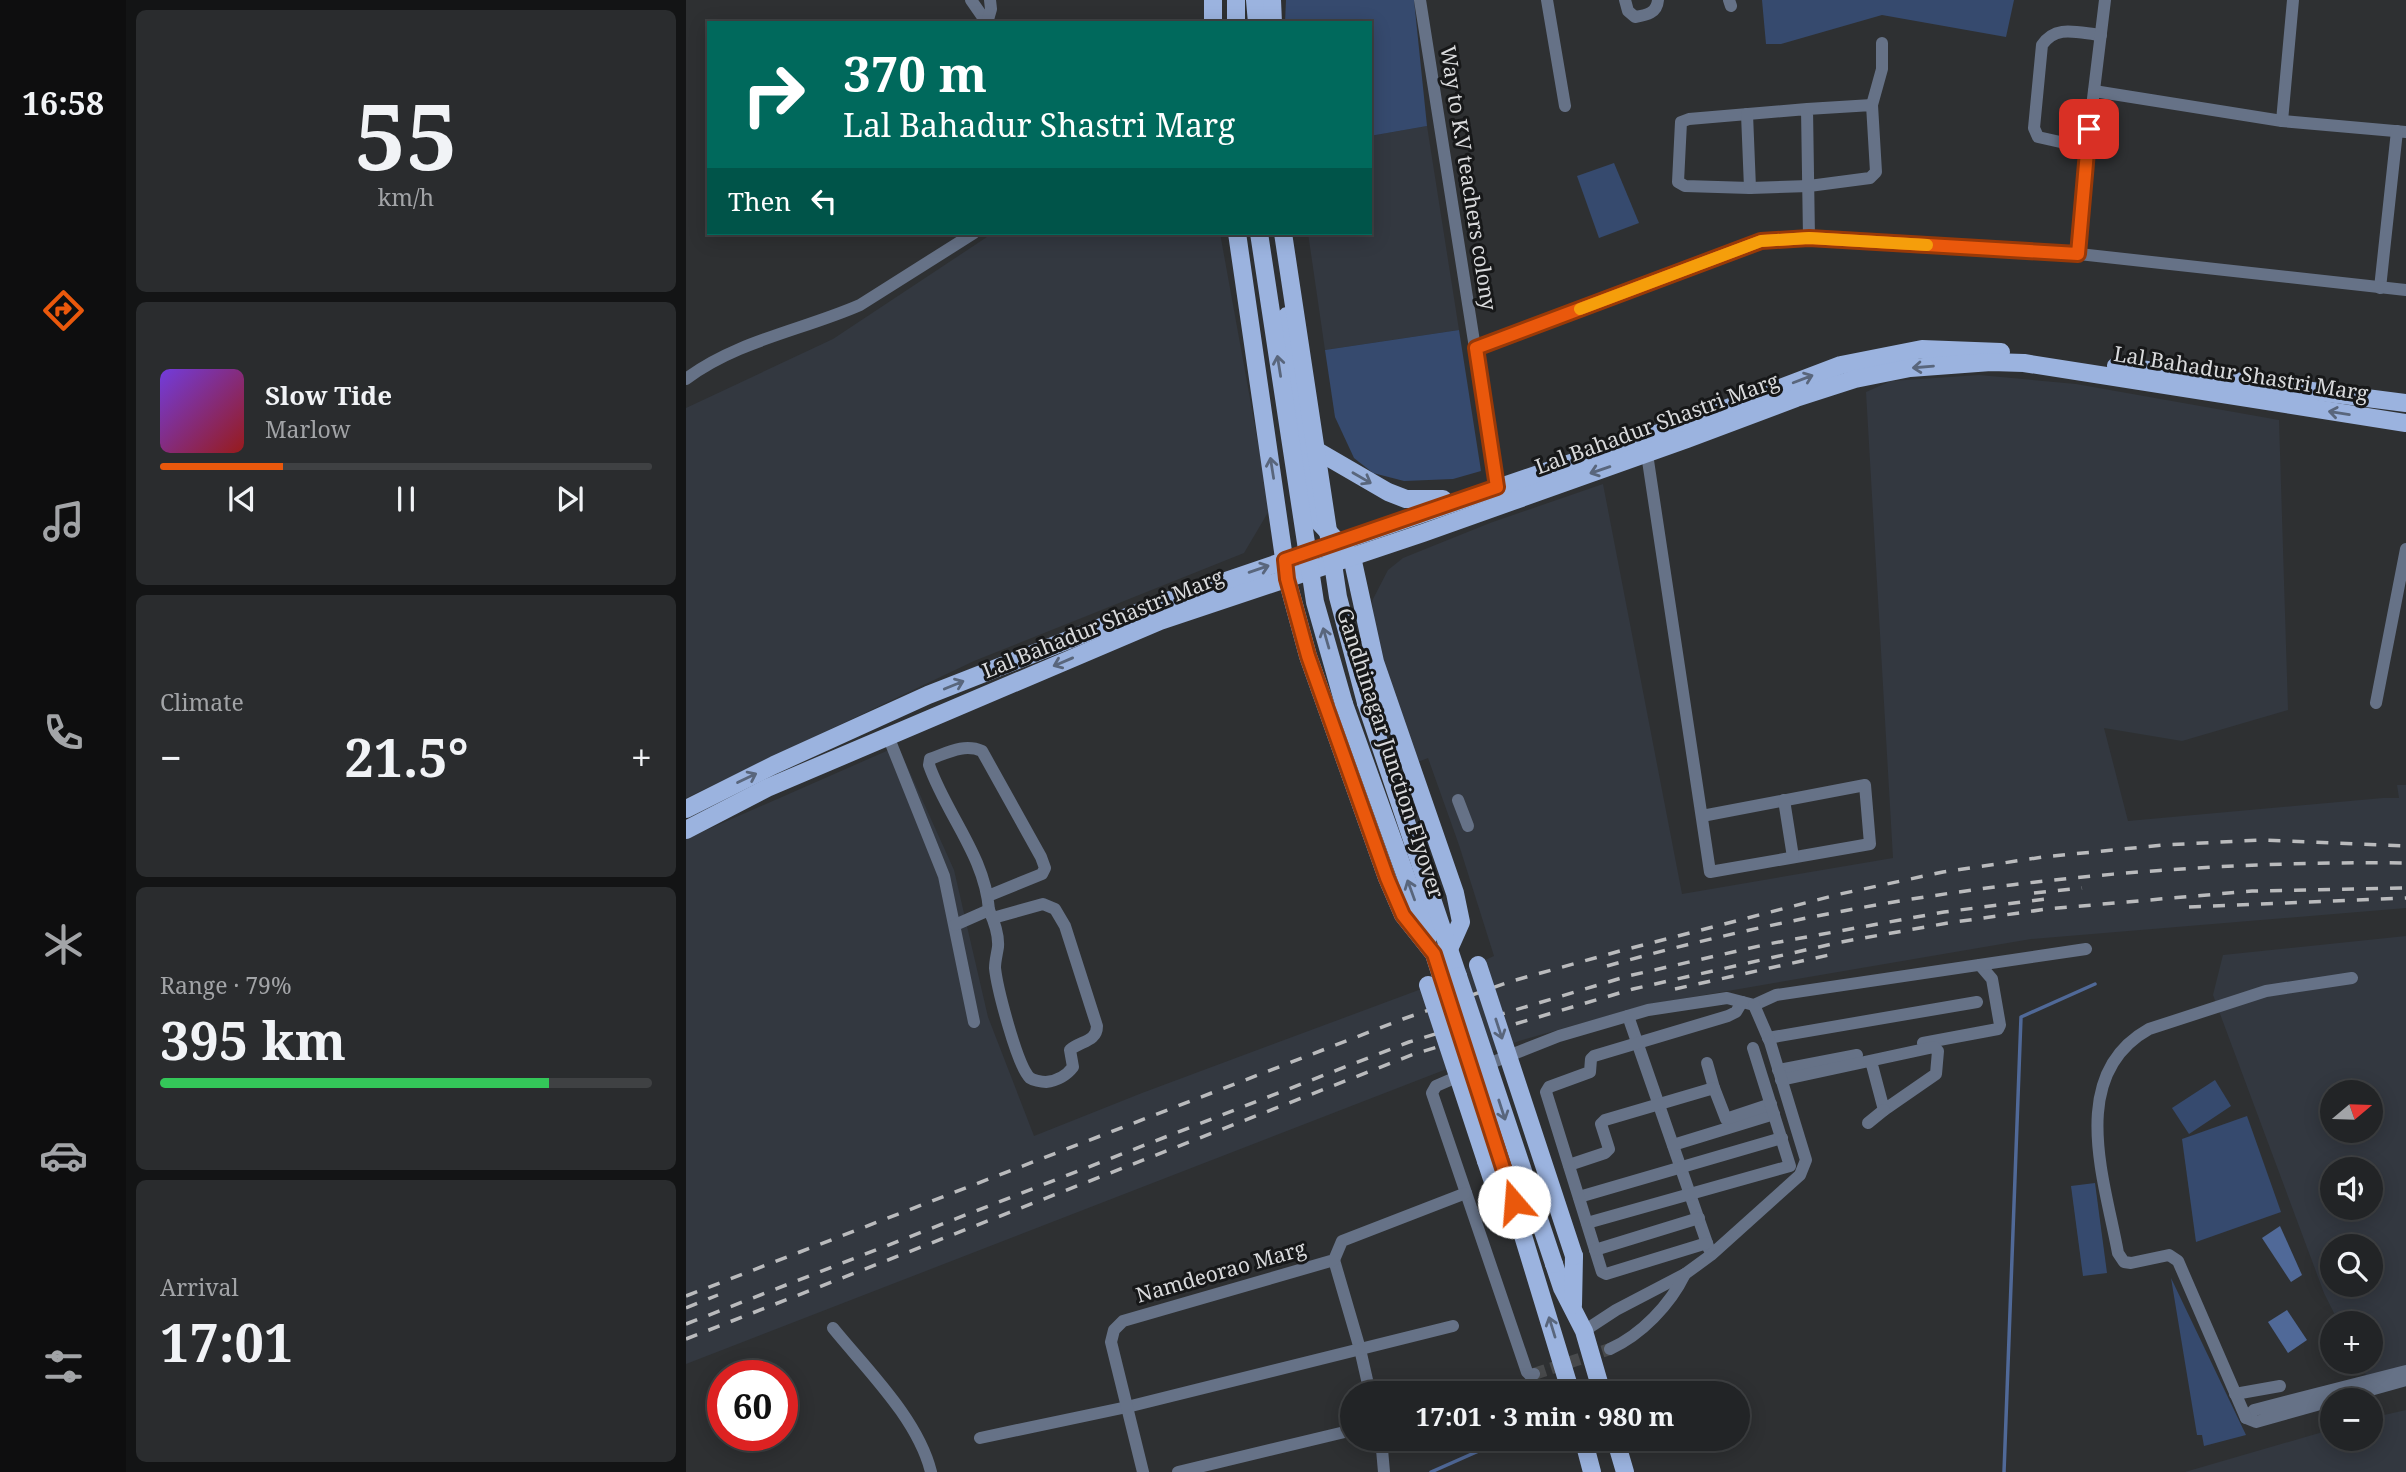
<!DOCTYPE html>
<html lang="en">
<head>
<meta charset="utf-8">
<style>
	:root { --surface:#222426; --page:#2a2c2e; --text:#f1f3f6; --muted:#a2a4a7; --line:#3f4143; --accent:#ea580c }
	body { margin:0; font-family:"Noto Serif",serif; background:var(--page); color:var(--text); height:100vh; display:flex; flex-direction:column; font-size:26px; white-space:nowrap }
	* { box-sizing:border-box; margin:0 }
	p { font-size:23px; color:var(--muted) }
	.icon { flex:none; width:38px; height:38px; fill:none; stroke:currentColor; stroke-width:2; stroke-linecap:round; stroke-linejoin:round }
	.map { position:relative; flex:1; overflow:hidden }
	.drawer { display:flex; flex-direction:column; gap:10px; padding:10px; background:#131415; width:560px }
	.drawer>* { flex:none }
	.hud { position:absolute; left:21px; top:21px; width:665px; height:214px; border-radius:0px; box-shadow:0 4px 18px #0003,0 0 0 2px var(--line); background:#00695c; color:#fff; overflow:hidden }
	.needle { width:46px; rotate:71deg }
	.fabs { position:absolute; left:1634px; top:1080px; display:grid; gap:14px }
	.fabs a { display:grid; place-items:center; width:63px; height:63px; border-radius:50%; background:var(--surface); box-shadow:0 4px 18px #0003,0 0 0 2px var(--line); font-size:35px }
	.speed { position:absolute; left:21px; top:1360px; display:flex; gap:14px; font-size:35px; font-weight:700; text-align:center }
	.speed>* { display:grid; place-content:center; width:91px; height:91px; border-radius:50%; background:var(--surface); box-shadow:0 4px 18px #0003,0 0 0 2px var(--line); line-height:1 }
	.speed .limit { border:10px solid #d22; background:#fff; color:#111 }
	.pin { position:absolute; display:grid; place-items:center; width:60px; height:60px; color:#fff; margin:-30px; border-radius:14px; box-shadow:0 4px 10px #0006 }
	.me { position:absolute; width:77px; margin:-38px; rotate:342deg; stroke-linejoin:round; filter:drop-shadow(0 0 5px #0008) }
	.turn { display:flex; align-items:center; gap:24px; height:147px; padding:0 21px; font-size:32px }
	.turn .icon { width:91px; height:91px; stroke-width:2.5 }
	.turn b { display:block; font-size:49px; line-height:60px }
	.then { display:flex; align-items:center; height:66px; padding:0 21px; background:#0003; gap:14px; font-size:26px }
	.big { font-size:52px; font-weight:700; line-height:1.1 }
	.drawer .card { flex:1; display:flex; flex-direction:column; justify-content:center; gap:10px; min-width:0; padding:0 24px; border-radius:10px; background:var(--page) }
	.drawer .dial { align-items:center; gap:0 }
	.dial b { font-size:91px; line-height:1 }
	.song { display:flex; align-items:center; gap:21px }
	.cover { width:84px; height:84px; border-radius:10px; background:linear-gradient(135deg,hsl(260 70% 55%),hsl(0 70% 35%)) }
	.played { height:7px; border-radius:4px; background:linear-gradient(90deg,var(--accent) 25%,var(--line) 25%) }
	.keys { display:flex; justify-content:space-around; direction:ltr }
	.heat { display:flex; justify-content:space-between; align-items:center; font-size:38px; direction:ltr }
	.charge { height:10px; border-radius:5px; background:linear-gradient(90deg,#34c759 79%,var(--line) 0) }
	.trip { position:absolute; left:654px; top:1381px; width:410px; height:70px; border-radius:35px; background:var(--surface); box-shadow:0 4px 18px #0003,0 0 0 2px var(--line); font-weight:700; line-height:70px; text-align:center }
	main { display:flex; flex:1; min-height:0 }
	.menu { display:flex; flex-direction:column; width:126px; justify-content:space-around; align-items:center; background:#0e0e0f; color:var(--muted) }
	.menu .icon { width:49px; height:49px }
	.menu .selected { color:var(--accent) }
	.menu b { font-size:32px; color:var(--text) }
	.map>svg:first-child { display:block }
</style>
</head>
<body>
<main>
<nav class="menu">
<b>16:58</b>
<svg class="icon selected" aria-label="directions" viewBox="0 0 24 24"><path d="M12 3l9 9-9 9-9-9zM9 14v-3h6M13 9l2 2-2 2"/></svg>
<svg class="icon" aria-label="music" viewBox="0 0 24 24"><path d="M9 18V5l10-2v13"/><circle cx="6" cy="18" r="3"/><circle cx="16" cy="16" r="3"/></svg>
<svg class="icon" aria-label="phone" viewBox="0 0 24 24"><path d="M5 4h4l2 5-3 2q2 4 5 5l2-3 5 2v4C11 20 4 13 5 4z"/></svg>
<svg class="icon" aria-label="climate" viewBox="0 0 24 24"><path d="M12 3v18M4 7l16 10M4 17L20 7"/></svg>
<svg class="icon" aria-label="car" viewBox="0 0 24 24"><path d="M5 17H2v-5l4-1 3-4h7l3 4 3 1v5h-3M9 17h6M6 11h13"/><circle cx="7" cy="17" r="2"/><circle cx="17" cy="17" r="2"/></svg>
<svg class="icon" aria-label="filters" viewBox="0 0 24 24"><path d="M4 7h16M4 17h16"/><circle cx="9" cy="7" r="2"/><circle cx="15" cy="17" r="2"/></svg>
</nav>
<section class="drawer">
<div class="card dial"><b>55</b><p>km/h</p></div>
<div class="card">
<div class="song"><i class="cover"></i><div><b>Slow Tide</b><p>Marlow</p></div></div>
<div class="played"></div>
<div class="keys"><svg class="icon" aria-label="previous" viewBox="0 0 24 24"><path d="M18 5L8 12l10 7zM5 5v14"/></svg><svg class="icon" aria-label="pause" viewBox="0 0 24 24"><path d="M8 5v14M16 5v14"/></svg><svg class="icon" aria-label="next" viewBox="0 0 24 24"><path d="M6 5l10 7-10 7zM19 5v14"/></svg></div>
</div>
<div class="card"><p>Climate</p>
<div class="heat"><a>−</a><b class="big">21.5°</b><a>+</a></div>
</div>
<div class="card"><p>Range · 79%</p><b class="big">395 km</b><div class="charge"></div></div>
<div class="card"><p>Arrival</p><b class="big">17:01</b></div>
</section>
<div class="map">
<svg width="1720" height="1472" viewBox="0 0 1720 1472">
	<rect width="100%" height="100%" fill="#2e3032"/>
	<g fill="#333840" fill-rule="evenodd">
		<path d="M741 126 773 330 639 350 622 233H684V136Z"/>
		<path d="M307 233H534L584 509 558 553 288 661 0 798V408L147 339Z"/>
		<path d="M1293 375 1390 384 1593 420 1602 710 1496 741 1418 728 1442 821 1697 798H1713L1711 785H1720V908L1345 939 960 1005 833 1041 0 1364V839L212 746 268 870 302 1017 348 1136 456 1093 730 991 808 956 773 845 742 758 732 762 690 642 686 601 702 570 717 558 804 523 917 484 996 894 1207 858 1180 392 1205 381Z"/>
		<path d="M1720 936V1365L1682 1379 1673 1362H1685V1323H1653L1638 1293 1527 995 1537 955ZM1647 1092H1685V1130H1647ZM1647 1169H1685V1208H1647ZM1647 1246H1685V1284H1647Z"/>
		<path d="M1720 1410V1472H1499L1647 1429V1438H1685V1418Z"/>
	</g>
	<g fill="#364a6e">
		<path d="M600 0H728L741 126 684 136V23H599Z"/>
		<path d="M1076 0H1328L1320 37 1196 15 1095 44H1080Z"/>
		<path d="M928 163 953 223 913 238 891 176Z"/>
		<path d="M773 330 795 471 767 479 718 481 687 473 668 458 649 417 639 350Z"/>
		<path d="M1529 1080 1545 1106 1503 1134 1486 1108Z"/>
		<path d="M1561 1116 1595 1212 1510 1242 1496 1139Z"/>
		<path d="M1409 1183 1421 1273 1397 1276 1385 1186Z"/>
		<path d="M1485 1278 1560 1435 1518 1446 1516 1435H1511Z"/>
	</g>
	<g fill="#506998">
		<path d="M1594 1226 1616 1275 1605 1282 1576 1238Z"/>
		<path d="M1601 1310 1621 1340 1602 1353 1582 1322Z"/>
	</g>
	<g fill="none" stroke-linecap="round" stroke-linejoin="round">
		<g stroke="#506998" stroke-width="3.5">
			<path d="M745 1472 822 1438"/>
			<path d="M1318 1472 1335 1017 1409 984"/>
		</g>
		<path stroke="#484a4c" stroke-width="12" stroke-dasharray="12 6" stroke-linecap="butt" d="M848 1374 924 1349"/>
		<g stroke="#667287" stroke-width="12">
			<path d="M285 0 301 23"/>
			<path d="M734 0 811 487"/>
			<path d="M861 0 879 106"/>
			<path d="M939 0 942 11 949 17C961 15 971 13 972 0"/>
			<path d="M1043 0 1045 6"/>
			<path d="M301 23 305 9 304 0"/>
			<path d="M1408 91 1596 121 1720 132"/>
			<path d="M1186 105 1196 69V43"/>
			<path d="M1121 109 1003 119 995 122 992 182 999 186 1064 188 1123 186 1184 178 1190 172 1186 105 1121 109 1123 238"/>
			<path d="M1061 114 1064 188"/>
			<path d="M1596 121 1607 0"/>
			<path d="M1401 148 1352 137 1348 128 1356 45C1370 24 1392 33 1415 35"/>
			<path d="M1393 254 1401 148 1419 0"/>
			<path d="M1694 288 1711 131"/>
			<path d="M790 348 1075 241 1123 238 1393 254 1720 290"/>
			<path d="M0 379C50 341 117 330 174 305L288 233"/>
			<path d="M961 454 1024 872 1184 844 1179 785 1016 816"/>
			<path d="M1690 703 1720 549"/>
			<path d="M202 736 258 876 288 1022"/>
			<path d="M772 800 782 826"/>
			<path d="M1098 800 1107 857"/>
			<path d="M302 896 356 874 359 868 355 857 296 751C278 743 261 753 244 759L243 765C260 814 299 856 303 910"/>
			<path d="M269 925 303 910C308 921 313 935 312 947 311 954 309 961 309 968 311 987 331 1066 344 1078 347 1080 355 1082 360 1082 371 1081 381 1075 387 1067L384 1050C394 1041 411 1042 411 1026L379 926 369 909 357 904 307 918"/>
			<path d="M942 1016 1023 1249"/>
			<path d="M1082 1038 1291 1002"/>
			<path d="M1237 1043 1312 1029 1314 1025 1306 979 1294 965"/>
			<path d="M1021 1063 1028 1088"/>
			<path d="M797 1066 873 1036 962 1010 1041 998 1068 1005 1090 995 1400 949"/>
			<path d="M1092 1070 1171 1055"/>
			<path d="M780 1073 750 1086 746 1093 841 1372 844 1375 848 1374"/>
			<path d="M1095 1080 1248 1047 1252 1051 1250 1074 1198 1110 1185 1061"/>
			<path d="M1182 1123 1198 1110"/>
			<path d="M987 1145 1088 1114"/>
			<path d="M883 1165 919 1153 923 1149 915 1124 919 1120 1028 1088 1040 1119 1085 1104"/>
			<path d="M893 1197 1096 1138"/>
			<path d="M901 1223 1104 1166 1067 1048"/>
			<path d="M1021 1243 920 1274 916 1272 860 1092 863 1087 904 1072 905 1059 908 1056 1042 1016 1050 1012 1056 1002"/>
			<path d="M909 1250 1013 1218"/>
			<path d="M648 1260 674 1349 684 1393"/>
			<path d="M147 1328C181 1370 232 1419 245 1472"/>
			<path d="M898 1331 930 1310 999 1274 1025 1255 1114 1175 1120 1160 1084 1042 1068 1005"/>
			<path d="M924 1349C955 1335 984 1305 999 1274"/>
			<path d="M1720 1371 1568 1410 1560 1418 1570 1422 1720 1380"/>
			<path d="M1549 1394 1594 1386"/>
			<path d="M1560 1418 1492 1261 1483 1255 1445 1263 1438 1262 1432 1253C1419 1181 1380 1075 1463 1029L1580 991 1666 978"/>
			<path d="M294 1438 441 1407 767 1326"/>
			<path d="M695 1438 698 1472"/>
			<path d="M457 1472 425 1342 428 1330 437 1321 648 1260 656 1241 780 1193"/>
			<path d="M492 1472 667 1430"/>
		</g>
		<g stroke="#9bb3df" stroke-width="18">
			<path d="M550 0V23"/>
			<path d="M569 0 571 23"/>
			<path d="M586 0 587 23"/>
			<path d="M527 23V0"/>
			<path d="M551 233 601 579 622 656 701 878 717 915 748 954 756 979"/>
			<path d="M601 316 618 443 631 520 666 557 689 662 769 893 775 922 763 949"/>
			<path d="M1430 366 1720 403"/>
			<path d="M621 445 702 492 720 499H757"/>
			<path d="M680 703 772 976"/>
			<path d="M658 704 742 938"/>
			<path d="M0 809 88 765 242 695 487 599 1005 422 1155 365 1236 349 1315 352"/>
			<path d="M0 830 81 788 474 621 737 533 1001 439 1110 398 1169 379 1224 368 1305 362 1338 363 1720 423"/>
			<path d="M813 1157 885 1393"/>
			<path d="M800 1161 806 1179 823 1197"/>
			<path d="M868 1264 876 1288 898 1331 916 1393"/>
			<path d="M887 1305 888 1256"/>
			<path d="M897 1438 906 1472"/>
			<path d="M929 1438 939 1472"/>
		</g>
		<g stroke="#babbbd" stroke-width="3.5" stroke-dasharray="12 12" stroke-linecap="butt">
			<path d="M1348 893 1396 888"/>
			<path d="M1503 907 1720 898"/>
			<path d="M921 966C1180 893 1451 860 1720 863"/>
			<path d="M989 989 1143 955"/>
			<path d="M0 1296 717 1019 826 981 934 951 1154 894 1257 872 1357 857 1477 845 1574 840 1720 846"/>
			<path d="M0 1308 32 1295"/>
			<path d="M0 1324 723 1042 942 976 1082 944 1258 912 1360 899"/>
			<path d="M0 1339 728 1054 947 989 1155 942 1262 923 1361 909 1566 891 1720 888"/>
		</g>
		<g stroke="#9bb3df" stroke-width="18">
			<path d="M573 233 629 602 658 704"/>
			<path d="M597 233 652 597 680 703"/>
			<path d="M792 965 888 1256"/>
			<path d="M772 976 868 1264"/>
			<path d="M756 979 813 1157"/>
			<path d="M742 985 800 1161"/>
		</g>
	</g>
	<defs><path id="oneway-shaft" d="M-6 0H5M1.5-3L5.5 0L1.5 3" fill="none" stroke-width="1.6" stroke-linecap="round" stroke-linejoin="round" transform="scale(1.75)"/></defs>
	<g stroke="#59667c">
		<use href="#oneway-shaft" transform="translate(593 366) rotate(-99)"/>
		<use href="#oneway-shaft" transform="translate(1237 367) rotate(175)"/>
		<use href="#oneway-shaft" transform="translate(1117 379) rotate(-21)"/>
		<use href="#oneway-shaft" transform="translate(1653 413) rotate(-171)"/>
		<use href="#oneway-shaft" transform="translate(586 468) rotate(-99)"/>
		<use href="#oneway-shaft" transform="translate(914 470) rotate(161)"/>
		<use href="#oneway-shaft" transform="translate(676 478) rotate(30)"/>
		<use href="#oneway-shaft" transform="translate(573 569) rotate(-19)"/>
		<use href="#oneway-shaft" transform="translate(640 638) rotate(-106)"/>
		<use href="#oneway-shaft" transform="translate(377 662) rotate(157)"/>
		<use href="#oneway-shaft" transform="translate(268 685) rotate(-22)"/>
		<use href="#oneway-shaft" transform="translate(61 778) rotate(-26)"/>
		<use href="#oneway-shaft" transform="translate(725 890) rotate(-110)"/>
		<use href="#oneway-shaft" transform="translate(813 1029) rotate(72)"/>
		<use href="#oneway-shaft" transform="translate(816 1110) rotate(72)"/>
		<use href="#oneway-shaft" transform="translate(866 1327) rotate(-107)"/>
	</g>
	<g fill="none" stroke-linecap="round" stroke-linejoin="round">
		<g stroke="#983908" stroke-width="18">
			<path id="route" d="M828 1202 748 954 717 915 701 878 622 656 601 579 599 560 811 487 790 348 1075 241 1123 238 1392 254 1403 129"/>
		</g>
		<use href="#route" stroke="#ea580c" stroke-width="12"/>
		<path stroke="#f59e0b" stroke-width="12" d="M894 309 1075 241 1123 238 1241 245"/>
	</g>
	<g text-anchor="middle" stroke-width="6" stroke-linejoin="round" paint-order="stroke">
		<g font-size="21" fill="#d9dadc" stroke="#171819">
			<text transform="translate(782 178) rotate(81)" y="7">Way to K.V teachers colony</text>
			<text transform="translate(1555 374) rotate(9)" y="7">Lal Bahadur Shastri Marg</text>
			<text transform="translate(971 424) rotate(-20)" y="7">Lal Bahadur Shastri Marg</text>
			<text transform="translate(417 624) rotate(-22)" y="7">Lal Bahadur Shastri Marg</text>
			<text transform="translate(704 753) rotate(72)" y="7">Gandhinagar Junction Flyover</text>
			<text transform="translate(535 1272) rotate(-16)" y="7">Namdeorao Marg</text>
		</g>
	</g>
</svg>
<div class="fabs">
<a><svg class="needle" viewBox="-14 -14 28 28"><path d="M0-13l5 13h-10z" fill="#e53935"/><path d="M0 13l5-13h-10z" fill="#a2a4a7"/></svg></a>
<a><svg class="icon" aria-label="sound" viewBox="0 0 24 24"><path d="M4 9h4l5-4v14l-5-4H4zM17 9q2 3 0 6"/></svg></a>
<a><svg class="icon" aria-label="search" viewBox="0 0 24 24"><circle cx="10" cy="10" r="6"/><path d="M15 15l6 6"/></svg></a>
<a>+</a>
<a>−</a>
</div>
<div class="speed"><div class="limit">60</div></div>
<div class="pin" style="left:1403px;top:129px;background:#d93025"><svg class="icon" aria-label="arrive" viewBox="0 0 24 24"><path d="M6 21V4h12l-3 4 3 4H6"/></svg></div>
<svg class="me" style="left:828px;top:1202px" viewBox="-20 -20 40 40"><circle r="19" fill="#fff"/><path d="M0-13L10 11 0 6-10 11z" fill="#ea580c"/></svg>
<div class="trip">17:01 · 3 min · 980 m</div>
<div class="hud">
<div class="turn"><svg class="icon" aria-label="right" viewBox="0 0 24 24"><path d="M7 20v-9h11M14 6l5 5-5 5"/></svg><div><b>370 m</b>Lal Bahadur Shastri Marg</div></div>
<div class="then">Then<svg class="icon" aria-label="left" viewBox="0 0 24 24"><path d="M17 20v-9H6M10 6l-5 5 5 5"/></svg></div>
</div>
</div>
</main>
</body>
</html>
